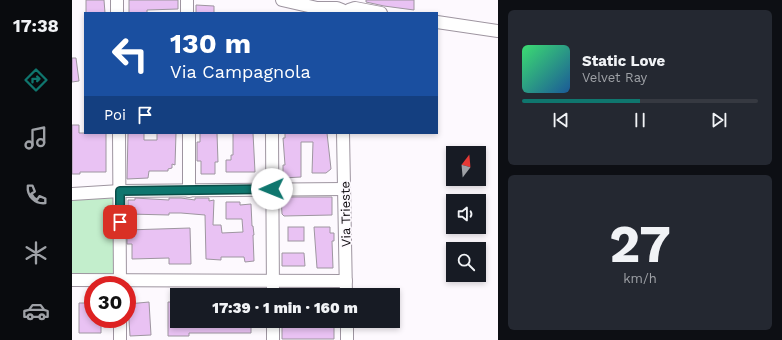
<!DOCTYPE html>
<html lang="it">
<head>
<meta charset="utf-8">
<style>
	:root { --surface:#171b24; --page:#242831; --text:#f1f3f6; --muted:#9ea1a6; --line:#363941; --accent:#0f766e }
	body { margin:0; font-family:"Work Sans",sans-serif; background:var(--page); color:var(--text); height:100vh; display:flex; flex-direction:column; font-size:15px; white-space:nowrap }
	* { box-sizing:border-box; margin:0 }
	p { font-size:13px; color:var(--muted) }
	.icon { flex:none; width:22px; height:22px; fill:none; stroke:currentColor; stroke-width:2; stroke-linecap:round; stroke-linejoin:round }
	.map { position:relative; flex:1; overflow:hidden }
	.details { display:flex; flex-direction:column; gap:10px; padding:10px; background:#0d0f14; width:284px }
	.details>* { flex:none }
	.banner { position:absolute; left:12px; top:12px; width:354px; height:122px; border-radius:0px; box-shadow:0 2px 6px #0003; background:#1a4fa0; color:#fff; overflow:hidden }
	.needle { width:26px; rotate:16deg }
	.fabs { position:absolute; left:374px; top:146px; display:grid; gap:8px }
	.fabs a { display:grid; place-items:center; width:40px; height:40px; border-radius:0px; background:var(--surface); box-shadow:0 2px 6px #0003; font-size:20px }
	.speed { position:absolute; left:12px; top:276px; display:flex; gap:8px; font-size:20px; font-weight:700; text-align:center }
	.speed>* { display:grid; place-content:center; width:52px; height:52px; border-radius:50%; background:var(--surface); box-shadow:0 2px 6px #0003; line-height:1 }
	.speed .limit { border:6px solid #d22; background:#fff; color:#111 }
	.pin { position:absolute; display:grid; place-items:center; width:34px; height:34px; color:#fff; margin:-17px; border-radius:8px; box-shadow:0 2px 6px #0006 }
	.me { position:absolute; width:44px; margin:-22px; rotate:269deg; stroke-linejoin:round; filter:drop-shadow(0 0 3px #0008) }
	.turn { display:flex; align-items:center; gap:14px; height:84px; padding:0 20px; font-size:18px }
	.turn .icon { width:52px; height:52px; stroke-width:2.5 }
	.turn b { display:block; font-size:28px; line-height:34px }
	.then { display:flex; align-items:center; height:38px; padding:0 20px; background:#0003; gap:8px; font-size:15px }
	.details .card { flex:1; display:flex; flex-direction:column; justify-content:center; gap:6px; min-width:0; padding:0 14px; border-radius:6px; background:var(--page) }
	.details .dial { align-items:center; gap:0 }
	.dial b { font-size:52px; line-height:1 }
	.song { display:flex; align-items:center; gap:12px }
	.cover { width:48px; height:48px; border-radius:6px; background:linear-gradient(135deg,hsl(140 70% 55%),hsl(210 70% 35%)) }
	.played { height:4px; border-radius:2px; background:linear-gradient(90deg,var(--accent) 50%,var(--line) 50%) }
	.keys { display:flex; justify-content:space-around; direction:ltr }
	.trip { position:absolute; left:98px; top:288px; width:230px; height:40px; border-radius:0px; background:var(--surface); box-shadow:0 2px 6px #0003; font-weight:800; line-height:40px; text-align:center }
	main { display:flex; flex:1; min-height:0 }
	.menu { display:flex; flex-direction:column; width:72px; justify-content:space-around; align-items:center; background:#090b0e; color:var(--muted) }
	.menu .icon { width:28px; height:28px }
	.menu .active { color:var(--accent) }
	.menu b { font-size:18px; color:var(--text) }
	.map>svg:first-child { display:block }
</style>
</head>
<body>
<main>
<nav class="menu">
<b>17:38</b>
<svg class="icon active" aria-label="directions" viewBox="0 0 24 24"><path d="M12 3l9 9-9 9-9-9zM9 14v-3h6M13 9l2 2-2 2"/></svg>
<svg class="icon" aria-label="music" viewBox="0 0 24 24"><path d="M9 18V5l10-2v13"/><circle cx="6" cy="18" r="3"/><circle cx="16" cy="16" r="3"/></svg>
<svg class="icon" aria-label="phone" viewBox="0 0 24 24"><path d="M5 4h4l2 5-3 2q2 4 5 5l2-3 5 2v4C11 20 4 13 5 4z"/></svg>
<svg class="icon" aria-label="climate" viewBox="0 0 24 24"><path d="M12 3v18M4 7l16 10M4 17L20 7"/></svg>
<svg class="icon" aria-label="car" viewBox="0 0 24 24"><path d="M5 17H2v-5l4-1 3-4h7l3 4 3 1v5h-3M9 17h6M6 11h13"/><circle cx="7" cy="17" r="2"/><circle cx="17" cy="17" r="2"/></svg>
</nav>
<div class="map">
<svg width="426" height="340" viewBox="0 0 426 340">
	<rect width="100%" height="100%" fill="#fdf9fe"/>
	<path fill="#c3eecc" d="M44 198V275L0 276V199Z"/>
	<g fill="#e9c2f3" stroke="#9e96a0">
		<path d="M14 0H32L33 13H14Z"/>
		<path d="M57 0H106V9L75 10V13H57Z"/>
		<path d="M294 0H342V10L312 6 294 2Z"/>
		<path d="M124 5 142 6V13H124Z"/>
		<path d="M0 58H4L7 81 0 82Z"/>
		<path d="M0 125H7V133H34V172H8V174H0Z"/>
		<path d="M56 133H72V140H85V133H104L103 165 100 164V168L96 169V171H77L76 178 55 179Z"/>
		<path d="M128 133H145L146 162H143V174H129V161H125V142H128Z"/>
		<path d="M161 133H181L183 172H154V160H159V155H161Z"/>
		<path d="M213 133H255L259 169 254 173H240L241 142H229V177L211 178V165H213L211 138H213Z"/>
		<path d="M209 197H260V215L212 216 210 214Z"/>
		<path d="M63 198 97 200V198H109L123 200V198H137V201L142 200 141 225H149L150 233 171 232 170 219H154V202H168V205L179 204 180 226H181L182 235H181L182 261 173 262 172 257H149V260L134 259 133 215 109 213H97V215L56 214V200H63Z"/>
		<rect x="216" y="227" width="16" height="14"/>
		<path d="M242 227H258V233H262V241H260L261 268H245Z"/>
		<path d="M118 228 119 264H97V258L60 259V244H55V230Z"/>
		<path d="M210 253H232L233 266H210Z"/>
		<path d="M77 302 79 335 58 336 56 304Z"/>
		<path d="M96 302H105V321H179V333H117V336H96Z"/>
		<path d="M7 303H21V319H29V333H7Z"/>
		<path d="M256 323V326L262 325V339H210V326L216 324Z"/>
	</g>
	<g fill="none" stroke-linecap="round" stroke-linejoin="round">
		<g stroke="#9e95a0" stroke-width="14">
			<g id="minor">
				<path d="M115 0V13"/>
				<path d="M210 0 245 8 254 13"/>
				<path d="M245 8H265L270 10"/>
				<path d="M277 10 283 8 309 13"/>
				<path d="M45 13V0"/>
				<path d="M365 22 426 31"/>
				<path d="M47 133 48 285"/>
				<path d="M117 133V191"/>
				<path d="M200 133 201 295"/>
				<path d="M271 133 274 295"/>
				<path d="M0 194 48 191 272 189"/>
				<path d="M0 280 274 281"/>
				<path d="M201 321V340"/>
				<path d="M275 321V340"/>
				<path d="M48 340V319"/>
			</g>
		</g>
		<use href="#minor" stroke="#fff" stroke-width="12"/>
	</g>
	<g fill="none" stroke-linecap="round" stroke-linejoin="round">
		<g stroke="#0a4d48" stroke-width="10">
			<path id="route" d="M48 222V191L200 189"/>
		</g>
		<use href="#route" stroke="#0f766e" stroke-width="7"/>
	</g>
	<g text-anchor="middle" stroke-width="3.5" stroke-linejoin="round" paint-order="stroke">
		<g font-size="13" fill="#0f0c10" stroke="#fdf9fe">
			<text transform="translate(273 214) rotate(-91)" y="5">Via Trieste</text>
		</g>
	</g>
</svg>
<div class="fabs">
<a><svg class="needle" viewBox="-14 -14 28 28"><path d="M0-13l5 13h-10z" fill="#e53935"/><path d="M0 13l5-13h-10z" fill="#9ea1a6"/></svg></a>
<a><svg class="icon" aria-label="sound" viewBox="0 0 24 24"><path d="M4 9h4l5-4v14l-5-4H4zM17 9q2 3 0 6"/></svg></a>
<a><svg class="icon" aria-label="search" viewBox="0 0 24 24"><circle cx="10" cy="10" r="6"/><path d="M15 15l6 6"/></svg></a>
</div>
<div class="speed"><div class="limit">30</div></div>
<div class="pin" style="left:48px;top:222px;background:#d93025"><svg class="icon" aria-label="arrive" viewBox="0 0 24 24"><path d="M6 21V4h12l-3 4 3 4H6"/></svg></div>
<svg class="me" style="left:200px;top:189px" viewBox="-20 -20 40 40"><circle r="19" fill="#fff"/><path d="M0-13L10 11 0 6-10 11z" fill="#0f766e"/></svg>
<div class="trip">17:39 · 1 min · 160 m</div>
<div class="banner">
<div class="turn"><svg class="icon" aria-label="left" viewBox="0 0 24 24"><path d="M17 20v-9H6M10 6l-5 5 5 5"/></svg><div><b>130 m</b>Via Campagnola</div></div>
<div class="then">Poi<svg class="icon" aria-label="arrive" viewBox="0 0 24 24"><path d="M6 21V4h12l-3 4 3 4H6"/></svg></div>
</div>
</div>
<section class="details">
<div class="card">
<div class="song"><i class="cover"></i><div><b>Static Love</b><p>Velvet Ray</p></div></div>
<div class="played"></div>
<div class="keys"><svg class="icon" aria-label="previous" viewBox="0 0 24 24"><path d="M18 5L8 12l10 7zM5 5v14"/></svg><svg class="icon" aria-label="pause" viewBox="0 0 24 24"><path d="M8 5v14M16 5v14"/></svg><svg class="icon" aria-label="next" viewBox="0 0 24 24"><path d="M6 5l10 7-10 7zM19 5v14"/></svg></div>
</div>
<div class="card dial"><b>27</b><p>km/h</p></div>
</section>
</main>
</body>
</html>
